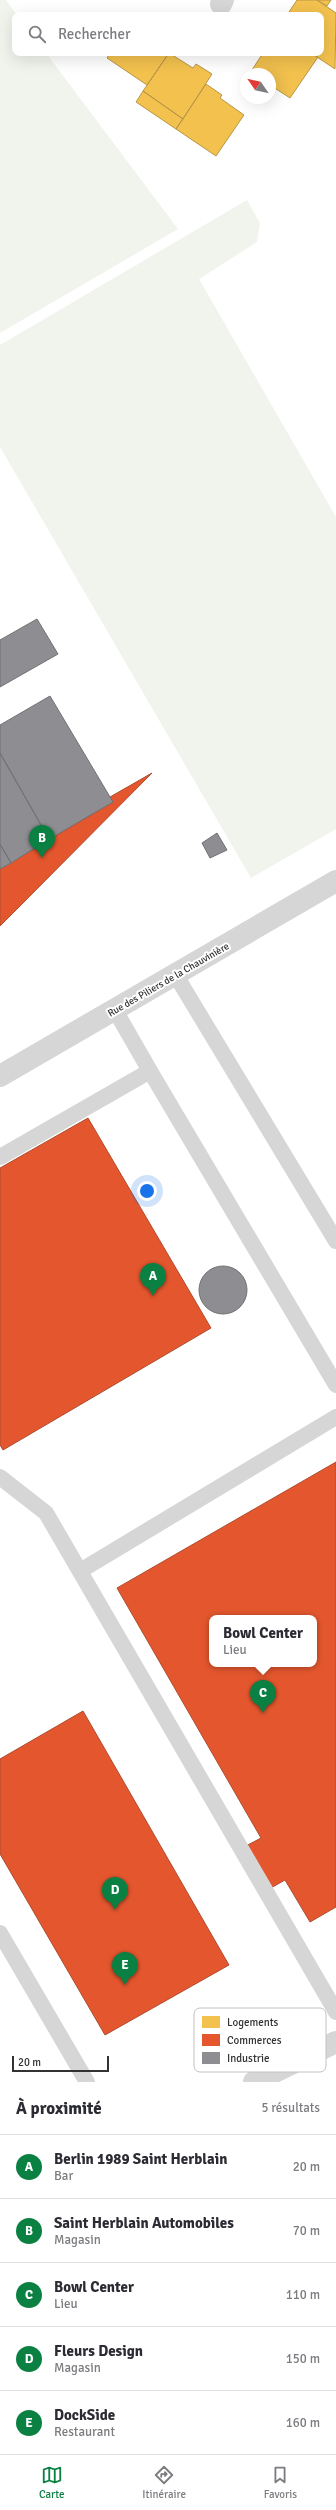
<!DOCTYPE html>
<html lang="fr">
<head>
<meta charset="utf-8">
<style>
  :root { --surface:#fff; --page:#f2f2f3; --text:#2b2b33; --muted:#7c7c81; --line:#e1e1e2; --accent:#0b8043 }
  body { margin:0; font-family:Signika,sans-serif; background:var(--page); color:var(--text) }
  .compass { position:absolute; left:240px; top:68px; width:36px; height:36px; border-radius:50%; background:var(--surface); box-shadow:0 4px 16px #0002; rotate:304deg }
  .scale { position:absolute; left:12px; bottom:10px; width:97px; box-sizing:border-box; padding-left:4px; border:2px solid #323232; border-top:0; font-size:11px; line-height:14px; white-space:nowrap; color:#323232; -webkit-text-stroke:3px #fff; paint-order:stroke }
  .you { position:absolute; left:147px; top:1191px; width:14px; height:14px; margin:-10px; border:3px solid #fff; border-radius:50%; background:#1a73e8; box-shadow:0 0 0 6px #1a73e833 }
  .badge { display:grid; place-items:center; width:26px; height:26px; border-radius:50%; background:var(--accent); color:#fff; font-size:13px; font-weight:700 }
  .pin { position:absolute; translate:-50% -33px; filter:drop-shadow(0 1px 2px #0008) }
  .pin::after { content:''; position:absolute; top:21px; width:14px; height:12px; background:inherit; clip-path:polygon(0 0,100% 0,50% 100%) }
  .popup { position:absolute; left:209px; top:1615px; width:108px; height:52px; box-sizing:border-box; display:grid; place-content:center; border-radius:8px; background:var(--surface); filter:drop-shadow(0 1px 3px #0005); font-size:13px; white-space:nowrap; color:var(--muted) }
  .popup b { font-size:15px; color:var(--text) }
  .popup::after { content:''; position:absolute; left:50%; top:100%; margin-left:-8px; border:8px solid transparent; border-top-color:var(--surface) }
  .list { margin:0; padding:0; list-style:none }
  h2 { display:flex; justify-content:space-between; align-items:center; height:52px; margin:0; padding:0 16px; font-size:17px }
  h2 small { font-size:13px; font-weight:400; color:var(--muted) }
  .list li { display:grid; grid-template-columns:26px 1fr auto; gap:12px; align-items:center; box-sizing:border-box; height:64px; padding:0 16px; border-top:1px solid var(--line) }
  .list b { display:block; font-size:15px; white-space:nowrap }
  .list p { margin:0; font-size:13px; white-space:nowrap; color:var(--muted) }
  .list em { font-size:13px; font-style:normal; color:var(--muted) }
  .icon { flex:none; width:22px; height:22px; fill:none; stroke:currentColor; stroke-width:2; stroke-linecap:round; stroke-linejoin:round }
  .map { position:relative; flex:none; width:336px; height:2082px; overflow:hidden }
  .search { position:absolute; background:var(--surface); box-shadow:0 4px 16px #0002; left:12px; right:12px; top:12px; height:44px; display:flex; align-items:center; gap:10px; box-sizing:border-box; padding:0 14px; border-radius:8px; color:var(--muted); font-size:15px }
  .sheet { height:372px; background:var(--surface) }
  nav { display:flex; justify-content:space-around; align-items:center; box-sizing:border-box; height:56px; border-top:1px solid var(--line); background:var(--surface); font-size:11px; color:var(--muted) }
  nav a { display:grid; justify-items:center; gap:2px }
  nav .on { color:var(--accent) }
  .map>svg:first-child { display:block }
  .green { fill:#f1f4ed }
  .homes { fill:#f2c14e; stroke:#b89646 }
  .shops { fill:#e4572e; stroke:#af4c2f; fill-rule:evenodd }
  .industry { fill:#8d8d92; stroke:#727275 }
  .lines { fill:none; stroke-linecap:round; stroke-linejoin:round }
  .lane { stroke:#d6d6d6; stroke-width:16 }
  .street { stroke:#d6d6d6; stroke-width:22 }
  .labels { text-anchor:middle; stroke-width:4; stroke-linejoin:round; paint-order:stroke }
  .street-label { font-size:10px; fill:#323232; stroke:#fff }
  .key { fill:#fff; stroke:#c2c2c2; stroke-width:1 }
  .key-label { font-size:11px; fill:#323232 }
</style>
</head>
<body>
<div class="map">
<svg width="336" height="2082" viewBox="0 0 336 2082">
  <rect width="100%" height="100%" fill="#fff"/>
  <path class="green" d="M0 0H6L17 15H15V53H46L178 229 0 333Z
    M247 200 260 223 257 242 199 279 336 517V829L251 878 0 447V345Z"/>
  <path class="homes" d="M297 0H317L336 13 335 69 311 53H321V15H287Z
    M317 0H331L327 6Z
    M110 53H169L147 85 107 58Z
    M169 53 193 68 196 64 212 74 183 119 143 91Z
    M263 53H311L318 57 290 98 270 85V74L250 73Z
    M206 84 222 95 220 98 244 115 216 156 176 129Z
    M143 91 183 119 176 129 136 102Z"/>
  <path class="shops" d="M152 773 19 907 0 926V869L113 802 110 797Z
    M88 1118 211 1328 3 1450 0 1445V1168Z
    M336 1462V1907L310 1922 285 1880 269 1889 244 1847 261 1838 117 1588ZM212 1618H314V1664H212Z
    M83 1711 229 1965 105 2035 0 1854V1759Z"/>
  <path class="industry" d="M37 619 58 654 0 687V640Z
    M50 696 113 802 49 839 0 753V725Z
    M0 753 49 839 11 863 0 844Z
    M217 833 227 850 210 858 202 843Z
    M0 844 11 863 0 869Z
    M199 1290a24 24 0 1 1 48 0a24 24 0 1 1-48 0Z"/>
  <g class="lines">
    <path class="lane" d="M175 974 336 1241
      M150 1071 336 1385
      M0 1157 150 1071 115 1010
      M0 1477 46 1513 336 2012
      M80 1571 336 1417
      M0 1933 87 2082"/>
    <path class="street" d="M221 4 223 0
      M0 1076 336 881
      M254 2082 336 2042"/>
  </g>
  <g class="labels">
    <g class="street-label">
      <text transform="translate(168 979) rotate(-30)" y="4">Rue des Piliers de la Chauvinière</text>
    </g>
  </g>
  <rect x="194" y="2008" width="132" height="64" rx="6" class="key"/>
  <rect x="202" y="2016" width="18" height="12" fill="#f2c14e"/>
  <rect x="202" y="2034" width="18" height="12" fill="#e4572e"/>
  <rect x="202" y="2052" width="18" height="12" fill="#8d8d92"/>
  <g class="key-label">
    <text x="227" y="2026">Logements</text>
    <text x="227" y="2044">Commerces</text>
    <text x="227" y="2062">Industrie</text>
  </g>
</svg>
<svg class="compass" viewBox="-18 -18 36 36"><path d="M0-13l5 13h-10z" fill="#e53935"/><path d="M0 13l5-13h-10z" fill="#7c7c81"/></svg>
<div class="scale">20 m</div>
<div class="you"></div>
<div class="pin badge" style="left:153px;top:1296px">A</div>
<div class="pin badge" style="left:42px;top:858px">B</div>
<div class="pin badge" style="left:263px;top:1713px">C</div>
<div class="popup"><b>Bowl Center</b>Lieu</div>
<div class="pin badge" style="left:115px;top:1910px">D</div>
<div class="pin badge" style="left:125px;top:1985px">E</div>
<div class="search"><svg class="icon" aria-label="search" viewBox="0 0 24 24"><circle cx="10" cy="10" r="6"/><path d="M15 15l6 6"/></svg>Rechercher</div>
</div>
<section class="sheet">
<h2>À proximité<small>5 résultats</small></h2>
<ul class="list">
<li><span class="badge">A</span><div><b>Berlin 1989 Saint Herblain</b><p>Bar</p></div><em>20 m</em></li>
<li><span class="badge">B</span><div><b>Saint Herblain Automobiles</b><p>Magasin</p></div><em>70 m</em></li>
<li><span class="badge">C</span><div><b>Bowl Center</b><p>Lieu</p></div><em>110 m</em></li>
<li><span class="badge">D</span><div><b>Fleurs Design</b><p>Magasin</p></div><em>150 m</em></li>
<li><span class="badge">E</span><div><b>DockSide</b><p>Restaurant</p></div><em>160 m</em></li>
</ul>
</section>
<nav>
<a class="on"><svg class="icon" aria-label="map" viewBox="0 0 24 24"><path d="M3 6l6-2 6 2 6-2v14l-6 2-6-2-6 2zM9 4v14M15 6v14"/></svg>Carte</a>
<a><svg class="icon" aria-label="directions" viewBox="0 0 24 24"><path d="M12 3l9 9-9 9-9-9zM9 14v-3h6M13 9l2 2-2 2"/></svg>Itinéraire</a>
<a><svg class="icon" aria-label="saved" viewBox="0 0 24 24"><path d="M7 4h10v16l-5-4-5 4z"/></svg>Favoris</a>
</nav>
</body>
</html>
